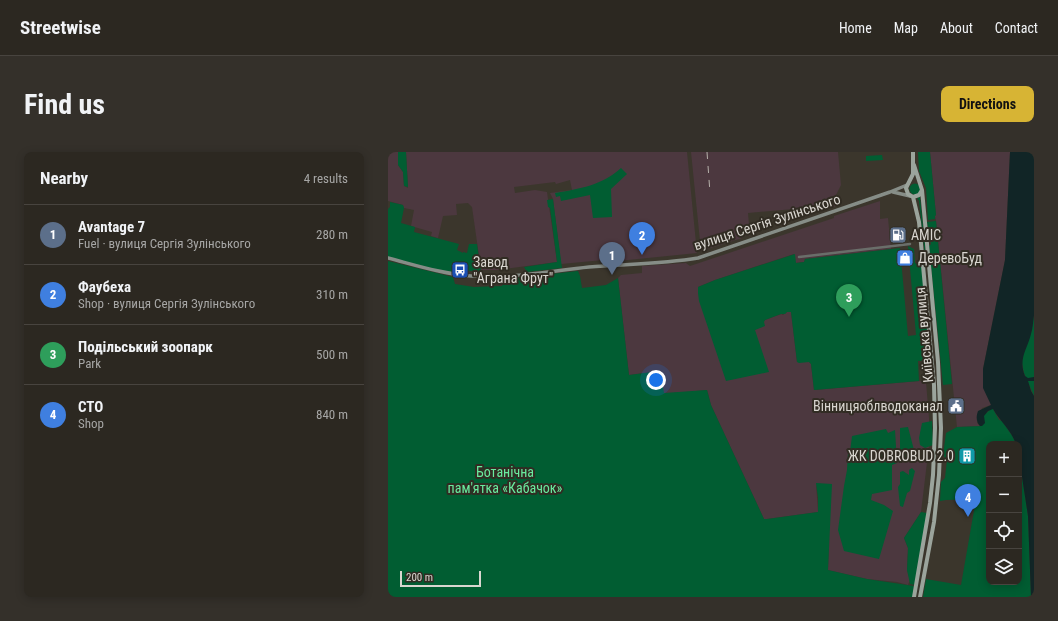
<!DOCTYPE html>
<html lang="en">
<head>
<meta charset="utf-8">
<style>
  :root { --surface:#2c2821; --page:#34302a; --text:#f1f3f6; --muted:#a6a6a5; --line:#48443f; --accent:#d7b434 }
  body { margin:0; font-family:"Roboto Condensed",sans-serif; background:var(--page); color:var(--text) }
  .controls { position:absolute; right:12px; bottom:12px; display:grid; overflow:hidden; border-radius:8px; box-shadow:0 2px 10px #0003 }
  .controls button { width:36px; height:36px; display:grid; place-items:center; padding:0; border:0; border-bottom:1px solid var(--line); background:var(--surface); color:var(--text); font:20px sans-serif }
  .scale { position:absolute; left:12px; bottom:10px; width:81px; box-sizing:border-box; padding-left:4px; border:2px solid #d9d6d0; border-top:0; font-size:11px; line-height:14px; white-space:nowrap; color:#d9d6d0; -webkit-text-stroke:3px #312c23; paint-order:stroke }
  .you { position:absolute; left:268px; top:228px; width:14px; height:14px; margin:-10px; border:3px solid #fff; border-radius:50%; background:#1a73e8; box-shadow:0 0 0 6px #1a73e833 }
  .badge { display:grid; place-items:center; width:26px; height:26px; border-radius:50%; background:var(--accent); color:#fff; font-size:13px; font-weight:700 }
  .pin { position:absolute; translate:-50% -33px; filter:drop-shadow(0 1px 2px #0008) }
  .pin::after { content:''; position:absolute; top:21px; width:14px; height:12px; background:inherit; clip-path:polygon(0 0,100% 0,50% 100%) }
  .list { margin:0; padding:0; list-style:none }
  h2 { display:flex; justify-content:space-between; align-items:center; height:52px; margin:0; padding:0 16px; font-size:17px }
  h2 small { font-size:13px; font-weight:400; color:var(--muted) }
  .list li { display:grid; grid-template-columns:26px 1fr auto; gap:12px; align-items:center; box-sizing:border-box; height:60px; padding:0 16px; border-top:1px solid var(--line) }
  .list b { display:block; font-size:15px; white-space:nowrap }
  .list p { margin:0; font-size:13px; white-space:nowrap; color:var(--muted) }
  .list em { font-size:13px; font-style:normal; color:var(--muted) }
  .icon { flex:none; width:22px; height:22px; fill:none; stroke:currentColor; stroke-width:2; stroke-linecap:round; stroke-linejoin:round }
  .map { position:relative; flex:none; width:646px; height:445px; overflow:hidden; border-radius:8px }
  header { display:flex; align-items:center; gap:24px; box-sizing:border-box; height:56px; padding:0 20px; background:var(--surface); border-bottom:1px solid var(--line) }
  header strong { font-size:19px }
  nav { display:flex; gap:22px; margin-inline-start:auto; font-size:14px }
  .intro { display:flex; align-items:center; justify-content:space-between; box-sizing:border-box; height:96px; padding:0 24px }
  h1 { margin:0; font-size:28px }
  .button { padding:10px 18px; border-radius:8px; background:var(--accent); color:#111; font-size:14px; font-weight:700 }
  main { display:flex; gap:24px; padding:0 24px }
  aside { flex:1; background:var(--surface); border-radius:8px; box-shadow:0 2px 10px #0003 }
  .map>svg:first-child { display:block }
  .industrial { fill:#4c383f }
  .green { fill:#015d32 }
  .water { fill:#112526 }
  .lines { fill:none; stroke-linecap:round; stroke-linejoin:round }
  .street { stroke:#6a6e6a; stroke-width:2.5 }
  .secondary { stroke:#868d87; stroke-width:3.5 }
  .primary { stroke:#9ba49c; stroke-width:4 }
  .rail { stroke:#b6b2ab; stroke-width:1; stroke-dasharray:7 7; stroke-linecap:butt }
  .labels { text-anchor:middle; stroke-width:4; stroke-linejoin:round; paint-order:stroke }
  .street-label { font-size:14px; fill:#d9d6d0; stroke:#312c23 }
  .poi-label { font-size:14px; fill:#d9d6d0; stroke:#312c23; text-anchor:start }
  .park-label { font-size:14px; fill:#69eb9e; stroke:#312c23 }
</style>
</head>
<body>
<header>
<strong>Streetwise</strong>
<nav><a>Home</a><a>Map</a><a>About</a><a>Contact</a></nav>
</header>
<div class="intro"><h1>Find us</h1><a class="button">Directions</a></div>
<main>
<aside>
<h2>Nearby<small>4 results</small></h2>
<ul class="list">
<li><span class="badge" style="background:#5c6f8a">1</span><div><b>Avantage 7</b><p>Fuel · вулиця Сергія Зулінського</p></div><em>280 m</em></li>
<li><span class="badge" style="background:#3f7fe0">2</span><div><b>Фаубеха</b><p>Shop · вулиця Сергія Зулінського</p></div><em>310 m</em></li>
<li><span class="badge" style="background:#2e9e5b">3</span><div><b>Подільський зоопарк</b><p>Park</p></div><em>500 m</em></li>
<li><span class="badge" style="background:#3f7fe0">4</span><div><b>СТО</b><p>Shop</p></div><em>840 m</em></li>
</ul>
</aside>
<div class="map">
<svg width="646" height="445" viewBox="0 0 646 445">
  <rect width="100%" height="100%" fill="#3b362c"/>
  <path class="industrial" d="M0 0H10V13L15 20 16 34 20 36 18 0H299L309 101 240 108 229 109 226 107 173 112 165 47 162 41 184 38 182 28 168 32 167 30 126 35 127 41 147 38 159 40 169 110 108 118H93L84 55 80 51 68 52 69 63 55 64 50 86 43 84 44 80 23 74 26 58 16 56 15 53 0 49Z
    M303 0H450L453 33 448 43 451 53 442 56 441 54 360 61 362 84 359 83 355 84 354 86 313 99Z
    M542 0H622L617 108 595 217 603 253 594 256 589 271 592 274 569 275 548 69 547 64 548 63Z
    M492 49V67L500 66 503 97 417 107 416 110 407 111 406 102 327 128 310 135 367 178 377 168 393 162 395 163 399 160H403L409 210H421L423 212 426 238 531 229 538 230 541 266V294L533 360 516 386 520 396 519 418 522 428 520 433 509 430 479 427 440 418 441 386 428 331 430 360 379 367H376L323 253 319 238 275 242 272 219 241 223 230 126 233 123 254 121V114L298 111 302 114 446 66V64Z"/>
  <path class="green" d="M10 0H18L20 35 16 34 15 20 10 13Z
    M530 0H542L548 63 547 64V67L540 68 538 36 531 19Z
    M494 3 495 8 478 9V4Z
    M233 16 239 22 223 37 224 65 205 66 202 43 173 49 172 44 168 45 167 41C191 37 215 33 233 16Z
    M521.5 37a5.5 5.5 0 1 1 11 0a5.5 5.5 0 1 1-11 0Z
    M532 45 538 103 537 104 531 49 529 46Z
    M165 47 174 116 139 120 136 115 169 110 162 56 160 55 159 48Z
    M2 50 15 53 16 56 13 71 27 75 26 80 71 92 69 98 75 101V100L79 101 81 92H89L93 120 72 118 71 123 0 106V57L2 55Z
    M548 69 564 232 555 233 541 94 543 92 539 70Z
    M520 94 526 97 527 111 534 115 542 208 530 209 531 229 426 238 423 212 421 210 411 211 409 210 403 160H399L397 162H393L377 168 376 170 377 174 367 178 381 220 338 229 311 149 310 141V135L327 128 407 102 408 111 416 110 417 107 512 96 520 184 528 183Z
    M0 109 65 125 67 132 86 135 114 134 115 132 127 131V126L190 119 192 124 194 136 218 133 230 126 241 223 272 219 276 241 319 238 323 253 376 367H379L430 360V346L428 331 444 332 440 418 479 427 526 434 525 445H0Z
    M646 163V244L636 221 634 211 635 200 643 181Z
    M603 257H605L611 268 614 269 625 285 628 292H601V430H631V305L640 364 643 445H535L538 427 573 433 588 347 558 348 552 349 553 330 557 326 559 308 555 303 558 281 569 275 594 274 595 264Z
    M544 269 545 293 537 296 532 293 531 286 534 271Z
    M520 275 526 298V307L522 309 512 310V276Z
    M498 277 500 281 507 278 509 311 504 313V338L484 342 483 348 496 353 505 359 491 407 456 399 450 378 456 334 459 318 460 301 462 300 464 284Z
    M524 316 527 319 522 339 519 341 515 355 512 354 510 335 512 332V320L515 319 521 323V318Z
    M533 360 539 361 527 433 522 432 519 418 520 396 516 386Z"/>
  <path class="water" d="M622 0H646V163C645 169 645 176 643 182 639 198 630 207 637 224L640 226 646 225V229H640L643 239 646 244V445H643L640 364 631 305V292H628C623 278 612 269 605 257L600 259 596 264 597 271 594 274H592C588 269 588 265 590 259L603 253 595 236V217L617 108Z"/>
  <g class="lines">
    <path class="street" d="M411 105 522 92"/>
    <path class="secondary" d="M505 40 522 44
      M0 106C27 113 55 122 83 124 122 127 162 119 201 115 237 112 274 112 310 106L502 40 519 33"/>
    <path class="primary" d="M525 0V22L518 36 520 42 525 45 531 43 534 38 526 13
      M525 45 531 70 546 233 547 276 545 323 542 351 526 445
      M532 445 546 370 551 323 553 276 550 210 534 38"/>
    <path class="rail" d="M319 0 322 41"/>
  </g>
  <defs>
    <g id="fuel-square" transform="scale(0.9)"><rect x="-9" y="-9" width="18" height="18" rx="4" fill="#5c6f8a" stroke="#312c23"/><path d="M-5.5-6h7V0h2V4h1.3V-2.5L3-4.5l.8-.8L6-3V5H2.5V1h-1V6h-7ZM-4.2-4.7v3.2H.2V-4.7Z" fill="#fff"/></g>
    <g id="shop-square" transform="scale(0.9)"><rect x="-9" y="-9" width="18" height="18" rx="4" fill="#3f7fe0" stroke="#312c23"/><path d="M-5-2.5h2.3a2.7 3.5 0 0 1 5.4 0H5L5.5 6h-11ZM-1.5-2.5h3a1.5 2.3 0 0 0-3 0Z" fill="#fff"/></g>
    <g id="bus-square" transform="scale(0.9)"><rect x="-9" y="-9" width="18" height="18" rx="4" fill="#1a4fb4" stroke="#312c23"/><path d="M-5-6H5V4H4V6H2V4H-2V6H-4V4H-5ZM-3.5-4V0h7V-4ZM-3.5 1.2v1.5H-2V1.2ZM2 1.2v1.5H3.5V1.2Z" fill="#fff"/></g>
    <g id="civic-square" transform="scale(0.9)"><rect x="-9" y="-9" width="18" height="18" rx="4" fill="#5c6f8a" stroke="#312c23"/><path d="M-.6-6.5H3V-4.5H.6V-3L4-1V1h2V6H-6V1h2V-1L-.6-3ZM-1.2 2.5V6h2.4V2.5Z" fill="#fff"/></g>
    <g id="building-square" transform="scale(0.9)"><rect x="-9" y="-9" width="18" height="18" rx="4" fill="#0f9aa8" stroke="#312c23"/><path d="M-4-6H4V6H1V3H-1V6H-4ZM-2.5-4.3h1.7v1.8h-1.7ZM.8-4.3h1.7v1.8H.8ZM-2.5-1h1.7V.8h-1.7ZM.8-1h1.7V.8H.8Z" fill="#fff"/></g>
  </defs>
  <g fill-rule="evenodd">
    <use href="#fuel-square" x="510" y="83"/>
    <use href="#shop-square" x="517" y="106"/>
    <use href="#bus-square" x="72" y="118"/>
    <use href="#civic-square" x="568" y="254"/>
    <use href="#building-square" x="579" y="304"/>
  </g>
  <g class="labels">
    <g class="street-label">
      <text transform="translate(379 70) rotate(-18)" y="5">вулиця Сергія Зулінського</text>
      <text transform="translate(536 183) rotate(-95)" y="5">Київська вулиця</text>
    </g>
    <g class="poi-label">
      <text x="523" y="88">АМІС</text>
      <text x="530" y="111">ДеревоБуд</text>
      <text x="85" y="115">Завод<tspan x="85" dy="16">"Аграна Фрут"</tspan></text>
      <text x="555" y="259" text-anchor="end">Вінницяоблводоканал</text>
      <text x="566" y="309" text-anchor="end">ЖК DOBROBUD 2.0</text>
    </g>
    <g class="park-label">
      <text x="117" y="325">Ботанічна<tspan x="117" dy="16">пам'ятка «Кабачок»</tspan></text>
    </g>
  </g>
</svg>
<div class="controls">
<button>+</button>
<button>−</button>
<button><svg class="icon" aria-label="locate" viewBox="0 0 24 24"><circle cx="12" cy="12" r="6"/><path d="M12 2v4M12 18v4M2 12h4M18 12h4"/></svg></button>
<button><svg class="icon" aria-label="layers" viewBox="0 0 24 24"><path d="M12 4l9 5-9 5-9-5zM3 14l9 5 9-5"/></svg></button>
</div>
<div class="scale">200 m</div>
<div class="you"></div>
<div class="pin badge" style="left:224px;top:123px;background:#5c6f8a">1</div>
<div class="pin badge" style="left:254px;top:103px;background:#3f7fe0">2</div>
<div class="pin badge" style="left:461px;top:165px;background:#2e9e5b">3</div>
<div class="pin badge" style="left:580px;top:365px;background:#3f7fe0">4</div>
</div>
</main>
</body>
</html>
